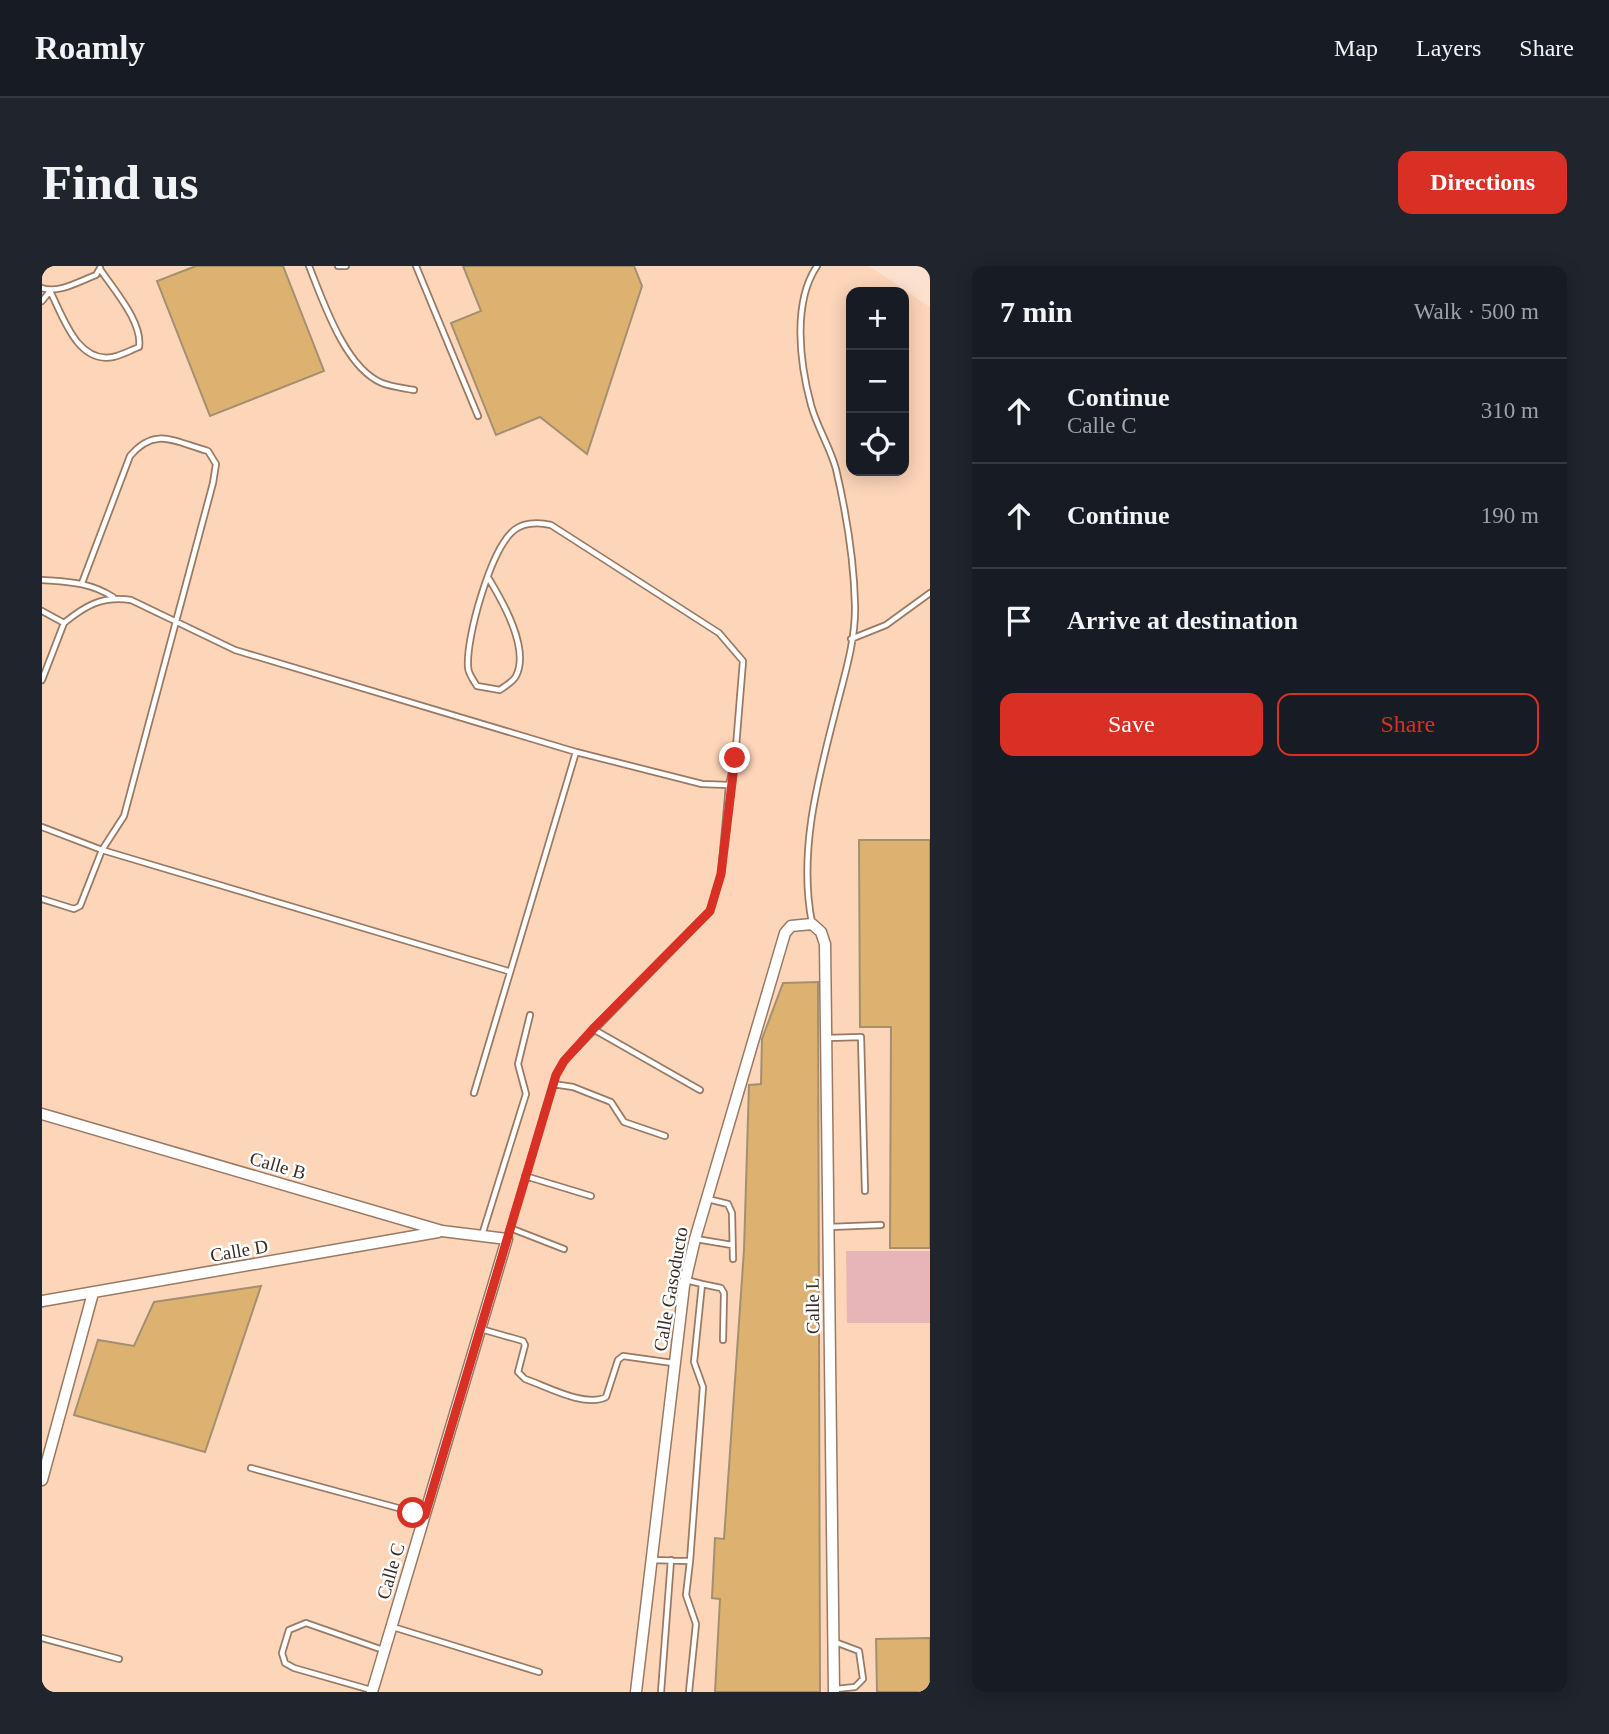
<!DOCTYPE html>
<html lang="en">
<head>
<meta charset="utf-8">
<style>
  :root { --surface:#171b24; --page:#20242c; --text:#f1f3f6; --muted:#9ea1a6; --line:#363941; --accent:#d93025 }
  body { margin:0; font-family:"Times New Roman",serif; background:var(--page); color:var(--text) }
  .controls { position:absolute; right:21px; top:21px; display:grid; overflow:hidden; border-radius:14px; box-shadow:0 4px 18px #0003 }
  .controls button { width:63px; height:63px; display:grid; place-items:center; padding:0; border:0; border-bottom:2px solid var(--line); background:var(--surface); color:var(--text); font:35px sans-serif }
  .stop { position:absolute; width:21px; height:21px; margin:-16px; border:5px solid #d93025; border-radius:50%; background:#fff }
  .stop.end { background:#d93025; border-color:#fff; box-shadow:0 2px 7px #0008 }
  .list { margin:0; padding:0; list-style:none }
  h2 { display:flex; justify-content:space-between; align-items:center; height:91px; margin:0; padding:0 28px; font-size:30px }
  h2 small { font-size:23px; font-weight:400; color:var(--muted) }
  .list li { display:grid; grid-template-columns:46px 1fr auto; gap:21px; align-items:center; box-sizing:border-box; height:105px; padding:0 28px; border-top:2px solid var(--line) }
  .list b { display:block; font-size:26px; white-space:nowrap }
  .list p { margin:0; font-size:23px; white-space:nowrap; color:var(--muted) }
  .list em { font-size:23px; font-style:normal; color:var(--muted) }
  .actions { display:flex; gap:14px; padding:21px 28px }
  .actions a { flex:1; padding:16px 0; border:2px solid var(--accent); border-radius:14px; text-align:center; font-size:24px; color:var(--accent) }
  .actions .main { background:var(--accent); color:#fff }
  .icon { flex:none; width:38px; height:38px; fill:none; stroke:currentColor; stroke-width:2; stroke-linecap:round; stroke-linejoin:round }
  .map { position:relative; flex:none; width:888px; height:1426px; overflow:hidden; border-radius:14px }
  header { display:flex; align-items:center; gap:42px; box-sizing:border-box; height:98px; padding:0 35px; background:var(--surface); border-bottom:2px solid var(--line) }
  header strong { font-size:33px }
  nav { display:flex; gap:38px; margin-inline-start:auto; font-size:24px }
  .intro { display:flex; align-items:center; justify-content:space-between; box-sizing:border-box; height:168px; padding:0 42px }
  h1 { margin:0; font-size:49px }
  .button { padding:18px 32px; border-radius:14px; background:var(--accent); color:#fff; font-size:24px; font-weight:700 }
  main { display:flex; gap:42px; padding:0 42px }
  aside { flex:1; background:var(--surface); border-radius:14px; box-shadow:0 4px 18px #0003 }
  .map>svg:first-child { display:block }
  .built { fill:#fdd5b9; fill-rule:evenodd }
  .green { fill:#e7b5b8 }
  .building { fill:#ddb270; stroke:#a48f71; stroke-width:2 }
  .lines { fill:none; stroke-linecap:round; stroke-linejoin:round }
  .service-casing { stroke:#987a64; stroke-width:8 }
  .minor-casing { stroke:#987a64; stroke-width:13 }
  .service { stroke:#fff; stroke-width:4.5 }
  .minor { stroke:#fff; stroke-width:10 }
  .route { stroke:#d93025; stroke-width:9 }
  .labels { text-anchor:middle; stroke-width:5; stroke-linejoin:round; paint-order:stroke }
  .street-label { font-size:19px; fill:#3a2d24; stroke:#fff }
</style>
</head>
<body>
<header>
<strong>Roamly</strong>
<nav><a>Map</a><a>Layers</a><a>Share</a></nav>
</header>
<div class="intro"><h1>Find us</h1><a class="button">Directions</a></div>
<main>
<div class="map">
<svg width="888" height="1426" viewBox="0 0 888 1426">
  <rect width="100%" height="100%" fill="#fce1ce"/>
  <path class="built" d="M0 0H827L888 41V1426H0ZM809 26H862V205H809Z"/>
  <path class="green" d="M804 985H888V1057H805Z"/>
  <path class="building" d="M154 0H241L282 105 168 150 115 15Z
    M421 0H592L600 20 545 188 498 151 454 169 409 57 439 45Z
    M817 574H888V982H848L849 761H818Z
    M776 716 778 1426H673L678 1333 670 1332 673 1272 682 1273 702 984 707 819 719 818 720 773 741 717Z
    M219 1020 163 1186 32 1149 56 1074 92 1080 112 1036Z
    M888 1372V1426H835L834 1373Z"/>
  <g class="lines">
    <g class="service-casing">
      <path id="service" d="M267 0C281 35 303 102 340 117 350 121 362 122 372 124
        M296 0H304
        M374 0 436 150
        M0 22C16 28 38 15 54 9L58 2
        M0 35 8 25C21 50 35 98 71 91 80 89 89 84 97 81 101 56 71 23 58 3
        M0 314C26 316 48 316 71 331
        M0 345 22 357 0 414
        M22 357C44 339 60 330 89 334L193 384 534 486 660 518 687 519 693 493 701 395 677 367 509 259C496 256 479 256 469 267 448 288 424 371 426 401 426 407 431 414 435 420L458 424C463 420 471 416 474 410 488 383 461 336 447 313
        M809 373 844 359 888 327
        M0 561 60 584 82 550 171 217 174 198 166 185C133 176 113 160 88 190L40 317
        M0 633 32 643 38 640 60 584 466 705
        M770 657C756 586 776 513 794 443 802 411 814 374 813 339 812 295 804 246 794 203 788 181 775 161 769 139 758 98 750 37 775 0
        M551 763 658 824
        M785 772 819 771 823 925
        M511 818 531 821 569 836 582 856 623 870
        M432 827 534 486
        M483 910 549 930
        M666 933 686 938 690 947 691 993
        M787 961 839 959
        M468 962 522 983
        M440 969 484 828 476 798 488 749
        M465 972 514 809 522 795 668 645 679 608 687 519
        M654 973 690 979
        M660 1018 679 1022 682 1027 681 1074
        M439 1063 481 1075 483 1079 476 1106 483 1113C504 1120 543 1142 564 1131L576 1094 581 1090 631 1097
        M209 1202 382 1249
        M609 1294 648 1295 661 1121 652 1096 660 1018 644 1014
        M351 1361 497 1406
        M0 1372 77 1393
        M793 1376 817 1385 821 1413 813 1421 794 1423
        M329 1424 252 1402 243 1397 240 1387 247 1364 264 1357 341 1384
        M619 1426 629 1294
        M647 1426 654 1358 644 1329 648 1295"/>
    </g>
    <g class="minor-casing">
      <path id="minor" d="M0 848 400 965 465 973 330 1426
        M0 1035 396 966
        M0 1214 51 1027
        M594 1426 642 1020 653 973 743 667 749 660 770 658 779 666 783 678 792 1426"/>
    </g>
    <use href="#service" class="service"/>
    <use href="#minor" class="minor"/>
  </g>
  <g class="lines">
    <path class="route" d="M371 1247 383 1249 514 809 522 795 551 763 668 645 679 608 693 492"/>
  </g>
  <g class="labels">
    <g class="street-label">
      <text transform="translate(236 899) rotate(16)" y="7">Calle B</text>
      <text transform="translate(197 984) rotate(-10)" y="7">Calle D</text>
      <text transform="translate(628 1023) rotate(-80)" y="7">Calle Gasoducto</text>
      <text transform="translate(770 1040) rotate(-91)" y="7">Calle L</text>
      <text transform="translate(348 1305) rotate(-74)" y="7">Calle C</text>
    </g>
  </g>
</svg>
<div class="controls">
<button>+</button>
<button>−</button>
<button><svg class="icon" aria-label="locate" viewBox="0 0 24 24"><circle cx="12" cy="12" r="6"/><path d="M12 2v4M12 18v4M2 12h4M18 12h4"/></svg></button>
</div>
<div class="stop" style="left:371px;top:1247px"></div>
<div class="stop end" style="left:693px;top:492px"></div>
</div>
<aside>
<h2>7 min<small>Walk · 500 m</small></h2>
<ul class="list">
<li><svg class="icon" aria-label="ahead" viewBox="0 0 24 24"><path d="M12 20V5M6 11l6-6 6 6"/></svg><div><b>Continue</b><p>Calle C</p></div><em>310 m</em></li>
<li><svg class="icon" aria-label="ahead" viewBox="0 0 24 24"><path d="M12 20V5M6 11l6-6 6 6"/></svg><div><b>Continue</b></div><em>190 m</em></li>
<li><svg class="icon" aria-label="arrive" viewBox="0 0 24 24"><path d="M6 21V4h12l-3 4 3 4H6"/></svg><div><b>Arrive at destination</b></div></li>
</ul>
<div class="actions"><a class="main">Save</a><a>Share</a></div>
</aside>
</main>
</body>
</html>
